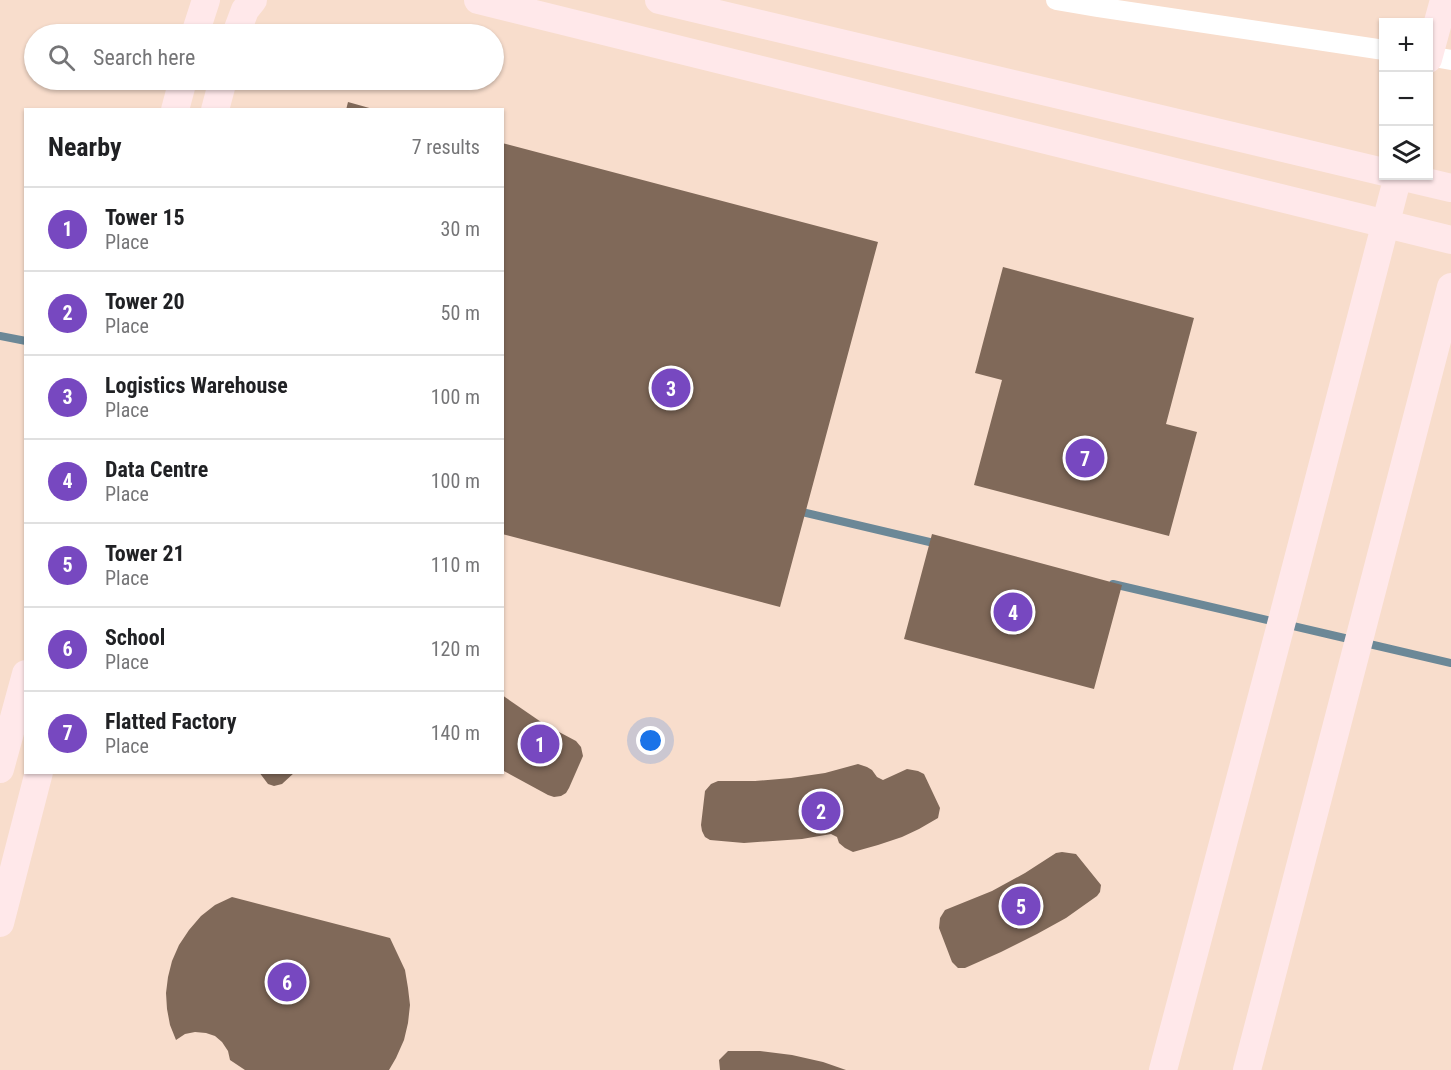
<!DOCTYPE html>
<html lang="en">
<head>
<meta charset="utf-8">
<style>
  :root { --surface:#fff; --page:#f6f6f6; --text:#202124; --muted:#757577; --line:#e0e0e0; --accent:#7748c0 }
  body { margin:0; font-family:"Roboto Condensed",sans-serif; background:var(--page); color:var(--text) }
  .controls { position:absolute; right:18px; top:18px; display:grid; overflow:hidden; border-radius:0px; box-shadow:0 2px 4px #0004 }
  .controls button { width:54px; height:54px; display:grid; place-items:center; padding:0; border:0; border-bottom:2px solid var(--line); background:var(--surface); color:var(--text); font:30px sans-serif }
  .you { position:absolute; left:651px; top:741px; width:21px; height:21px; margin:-15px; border:4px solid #fff; border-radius:50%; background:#1a73e8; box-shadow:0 0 0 9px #1a73e833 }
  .badge { display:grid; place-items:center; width:39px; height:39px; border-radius:50%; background:var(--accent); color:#fff; font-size:20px; font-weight:700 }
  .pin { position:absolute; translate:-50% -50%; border:3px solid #fff; box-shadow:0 2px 6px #0006 }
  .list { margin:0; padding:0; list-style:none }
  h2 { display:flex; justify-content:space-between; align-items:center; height:78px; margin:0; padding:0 24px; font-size:26px }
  h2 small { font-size:20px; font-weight:400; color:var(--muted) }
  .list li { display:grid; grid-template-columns:39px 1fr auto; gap:18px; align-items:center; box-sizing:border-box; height:84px; padding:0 24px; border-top:2px solid var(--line) }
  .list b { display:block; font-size:22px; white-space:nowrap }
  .list p { margin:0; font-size:20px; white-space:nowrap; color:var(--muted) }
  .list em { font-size:20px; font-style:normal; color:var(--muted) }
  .icon { flex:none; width:33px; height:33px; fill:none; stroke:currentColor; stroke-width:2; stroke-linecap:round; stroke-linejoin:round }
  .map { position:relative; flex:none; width:1451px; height:1070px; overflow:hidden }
  .search { position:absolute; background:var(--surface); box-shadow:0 2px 4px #0004; left:24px; top:24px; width:480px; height:66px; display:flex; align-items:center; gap:15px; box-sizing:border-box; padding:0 21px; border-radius:33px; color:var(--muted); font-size:22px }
  .panel { position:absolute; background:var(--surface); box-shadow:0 2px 4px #0004; left:24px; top:108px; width:480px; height:666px; border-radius:0px }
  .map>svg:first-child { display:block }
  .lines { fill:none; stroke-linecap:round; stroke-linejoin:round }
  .stream { stroke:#6c8897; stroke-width:8 }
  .building { fill:#806959 }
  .street { stroke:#fff; stroke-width:20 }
  .secondary { stroke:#ffe8ea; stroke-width:28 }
</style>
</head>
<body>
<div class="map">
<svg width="1451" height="1070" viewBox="0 0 1451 1070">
  <rect width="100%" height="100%" fill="#f8ddcc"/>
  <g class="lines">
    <path class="stream" d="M0 336 26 341
      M798 511 938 544
      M1113 584 1353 640
      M1365 643 1451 663"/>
  </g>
  <path class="building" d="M348 102 373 109V110H346Z
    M502 143 878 242 780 607 502 534Z
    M1003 267 1194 318 1166 424 1197 432 1169 536 974 485 1002 380 975 373Z
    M932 534 1122 585 1094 689 904 639Z
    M502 695 544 724 576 741 581 747 583 756 569 788 566 793 561 796 554 797 548 795 502 770Z
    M858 764 867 767 872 770 877 777 883 780 907 769 918 771 924 774 940 808 938 818 919 829 902 837 878 845 853 852 845 848 839 843 837 837 831 834 802 839 744 843 710 840 705 837 702 831 701 825 705 791 711 784 718 781H755L791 778 825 773Z
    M259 772H295L282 784 274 786 268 784Z
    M1062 852 1076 854 1101 885 1100 892 1097 896 1066 918 1037 934 1001 952 965 968H958L952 962 939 928 940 918 945 910 992 891 1025 873 1056 853Z
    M232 897 390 938 405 970 408 988 410 1005 408 1023 404 1040 396 1058 389 1070H245L230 1060 228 1051 222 1042 215 1036 206 1033 195 1032 185 1034 176 1040 170 1025 167 1009 166 993 168 977 172 961 179 945 189 930 201 916 215 905Z
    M728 1051H760L792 1055 823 1062 846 1070H720L719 1060Z"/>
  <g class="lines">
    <path class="street" d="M1056 0 1097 7 1384 50
      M1428 56 1451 60"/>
    <path class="secondary" d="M478 0 1451 240
      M659 0 1384 172
      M195 34 206 0
      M236 34 245 10 253 0
      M1428 59 1444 0
      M175 110 183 80
      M215 110 223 80
      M1400 176 1451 188
      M0 769 26 674
      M0 923 39 772
      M1163 1070 1283 617 1398 176
      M1247 1070 1451 287"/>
  </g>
</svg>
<div class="controls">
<button>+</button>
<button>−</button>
<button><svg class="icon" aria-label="layers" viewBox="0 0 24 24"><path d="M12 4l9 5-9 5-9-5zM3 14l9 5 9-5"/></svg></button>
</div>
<div class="you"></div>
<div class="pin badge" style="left:540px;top:744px">1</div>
<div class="pin badge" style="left:821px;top:811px">2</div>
<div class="pin badge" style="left:671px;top:388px">3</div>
<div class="pin badge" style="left:1013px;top:612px">4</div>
<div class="pin badge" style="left:1021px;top:906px">5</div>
<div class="pin badge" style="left:287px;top:982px">6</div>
<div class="pin badge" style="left:1085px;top:458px">7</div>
<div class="search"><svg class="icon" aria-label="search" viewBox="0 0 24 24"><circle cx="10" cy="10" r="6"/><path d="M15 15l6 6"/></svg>Search here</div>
<section class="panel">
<h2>Nearby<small>7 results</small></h2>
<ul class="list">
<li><span class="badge">1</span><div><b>Tower 15</b><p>Place</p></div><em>30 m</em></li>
<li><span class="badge">2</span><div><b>Tower 20</b><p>Place</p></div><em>50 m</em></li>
<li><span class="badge">3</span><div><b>Logistics Warehouse</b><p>Place</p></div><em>100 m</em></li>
<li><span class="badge">4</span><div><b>Data Centre</b><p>Place</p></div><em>100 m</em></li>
<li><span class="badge">5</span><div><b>Tower 21</b><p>Place</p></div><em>110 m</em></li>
<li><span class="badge">6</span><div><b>School</b><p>Place</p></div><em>120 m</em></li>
<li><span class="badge">7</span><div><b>Flatted Factory</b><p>Place</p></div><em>140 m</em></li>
</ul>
</section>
</div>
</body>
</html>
